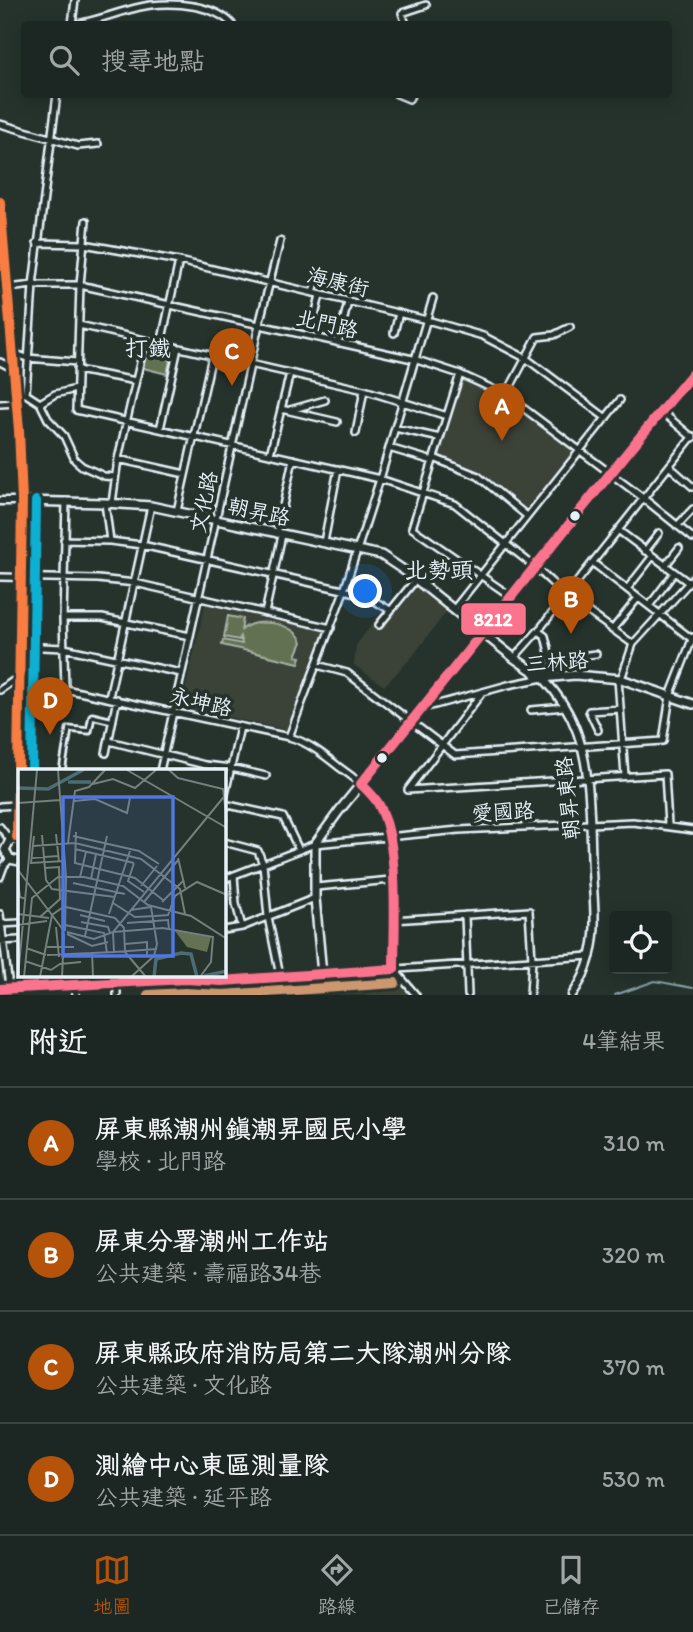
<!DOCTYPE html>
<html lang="zh-TW">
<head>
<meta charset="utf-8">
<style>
  :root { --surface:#1c2622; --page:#29322f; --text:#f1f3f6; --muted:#a0a5a5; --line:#3a4340; --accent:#b45309 }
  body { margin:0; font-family:Itim,"LXGW WenKai TC",sans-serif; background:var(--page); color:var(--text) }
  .controls { position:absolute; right:21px; bottom:21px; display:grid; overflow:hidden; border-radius:7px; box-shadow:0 4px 18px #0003 }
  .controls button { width:63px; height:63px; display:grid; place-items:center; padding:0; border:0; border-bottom:2px solid var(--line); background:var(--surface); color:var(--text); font:35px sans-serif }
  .you { position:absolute; left:366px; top:592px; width:24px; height:24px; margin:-18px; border:5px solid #fff; border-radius:50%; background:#1a73e8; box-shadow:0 0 0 10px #1a73e833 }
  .badge { display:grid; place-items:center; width:46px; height:46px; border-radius:50%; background:var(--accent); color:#fff; font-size:23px; font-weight:700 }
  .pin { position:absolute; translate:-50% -58px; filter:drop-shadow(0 2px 4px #0008) }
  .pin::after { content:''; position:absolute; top:37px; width:24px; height:21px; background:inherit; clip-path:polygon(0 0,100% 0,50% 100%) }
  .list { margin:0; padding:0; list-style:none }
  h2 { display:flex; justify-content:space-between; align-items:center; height:91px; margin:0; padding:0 28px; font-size:30px }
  h2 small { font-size:23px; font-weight:400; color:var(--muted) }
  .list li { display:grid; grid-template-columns:46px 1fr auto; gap:21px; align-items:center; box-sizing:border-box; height:112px; padding:0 28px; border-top:2px solid var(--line) }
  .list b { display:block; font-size:26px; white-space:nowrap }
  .list p { margin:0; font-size:23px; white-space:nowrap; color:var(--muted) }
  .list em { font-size:23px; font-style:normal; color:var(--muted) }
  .icon { flex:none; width:38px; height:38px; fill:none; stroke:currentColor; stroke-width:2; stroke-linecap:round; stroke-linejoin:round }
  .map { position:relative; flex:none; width:693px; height:995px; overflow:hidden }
  .search { position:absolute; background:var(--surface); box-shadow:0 4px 18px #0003; left:21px; right:21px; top:21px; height:77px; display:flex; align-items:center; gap:18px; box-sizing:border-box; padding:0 24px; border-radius:7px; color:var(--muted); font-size:26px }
  .sheet { height:539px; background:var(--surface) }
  nav { display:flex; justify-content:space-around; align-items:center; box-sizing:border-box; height:98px; border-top:2px solid var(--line); background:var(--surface); font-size:19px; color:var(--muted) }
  nav a { display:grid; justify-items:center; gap:4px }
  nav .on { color:var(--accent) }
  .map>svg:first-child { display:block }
  .built { fill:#3a4238 }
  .green { fill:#647152; stroke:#a6b1a5; stroke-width:2 }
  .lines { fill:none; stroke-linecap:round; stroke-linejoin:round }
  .stream { stroke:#8ca1a9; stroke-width:2 }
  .pedestrian-casing { stroke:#e8f1f8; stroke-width:9 }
  .minor-casing { stroke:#e8f1f8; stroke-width:10 }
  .tertiary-casing { stroke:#e8f1f8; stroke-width:11 }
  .secondary-casing { stroke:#e8f1f8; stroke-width:12 }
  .pedestrian { stroke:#26332d; stroke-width:3.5 }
  .minor { stroke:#26332d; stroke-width:5 }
  .tertiary { stroke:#26332d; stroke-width:6 }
  .secondary { stroke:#26332d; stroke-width:7 }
  .bus-1-casing { stroke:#26332d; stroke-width:16 }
  .bus-2-casing { stroke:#26332d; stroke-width:16 }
  .bus-3-casing { stroke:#26332d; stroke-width:16 }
  .bus-4-casing { stroke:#26332d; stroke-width:16 }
  .bus-1 { stroke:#fc738d; stroke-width:10 }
  .bus-2 { stroke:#f77d43; stroke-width:10 }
  .bus-3 { stroke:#cd976f; stroke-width:10 }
  .bus-4 { stroke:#0dafd3; stroke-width:10 }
  .bus-dot { fill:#e8f1f8; stroke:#26332d; stroke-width:2.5 }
  .labels { text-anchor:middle; stroke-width:7; stroke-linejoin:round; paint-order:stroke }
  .street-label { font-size:21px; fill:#e8f1f8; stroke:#26332d }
  .neighbourhood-label { font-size:23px; fill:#e8f1f8; stroke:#26332d }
  .inset-river { fill:none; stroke:#4e6c74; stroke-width:3.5 }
  .inset-road { fill:none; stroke:#747f7e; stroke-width:2 }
  .view { fill:#5077e0; fill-opacity:0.15; stroke:#5077e0; stroke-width:3.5 }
  .inset-edge { fill:none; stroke:#e8f1f8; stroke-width:3.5 }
  .line-badge { stroke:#26332d; stroke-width:2.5 }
  .badge-label { font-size:19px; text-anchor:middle; font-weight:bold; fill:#fff }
</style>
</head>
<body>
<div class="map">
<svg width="693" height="995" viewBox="0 0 693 995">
  <rect width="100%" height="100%" fill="#26332d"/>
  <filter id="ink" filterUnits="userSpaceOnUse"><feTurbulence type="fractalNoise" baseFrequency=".0143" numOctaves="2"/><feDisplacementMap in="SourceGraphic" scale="14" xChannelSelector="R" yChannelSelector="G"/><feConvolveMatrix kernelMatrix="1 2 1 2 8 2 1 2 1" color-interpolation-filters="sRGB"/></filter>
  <g filter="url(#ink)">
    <path class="built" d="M463 379 486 388 504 400 574 451 528 510 480 472 439 455Z
      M413 580 450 607 411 658 384 686 354 665 356 645 376 619Z
      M205 605 327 632 291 731 181 707Z
      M390 972 409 995H285V980Z"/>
    <path class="green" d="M148 344 172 350 167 374 143 368Z
      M228 616 243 619 241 631C253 615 296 623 302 642L296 656 301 657 299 663 222 645 223 640 242 644 240 637 239 640 224 637Z"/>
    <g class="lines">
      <path class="stream" d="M615 995 655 981 693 988"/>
      <g class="pedestrian-casing">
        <path id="pedestrian" d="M62 771 69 729 89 731 92 716 113 721"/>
      </g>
      <g class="minor-casing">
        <path id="minor" d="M72 24 75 0
          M77 24C101 20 127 8 151 5 176 2 214 5 232 24
          M406 24 402 13 426 5
          M397 94 409 99 412 94
          M0 124 78 146 98 144
          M86 221 80 285 76 410 380 479 455 504 535 567 566 596 633 644
          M37 243 84 244 179 261 427 320 483 336 527 359 606 418
          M0 289 33 285H80L417 360 460 374 506 395 643 498 693 538
          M313 293 318 274
          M315 316 320 295
          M79 325 364 390 447 416
          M394 333 399 313
          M338 343 348 302
          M161 344 179 261
          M13 353 27 358 77 362
          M0 362 14 369
          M77 370 136 381
          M460 374 412 528 512 597
          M26 394 33 285 57 94
          M26 394 40 403 48 419 64 436 75 460 82 466 104 476 115 477
          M506 395 537 337 554 335 570 327
          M40 403 55 394 76 389
          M0 404 17 403
          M281 409 337 422
          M290 410 325 400
          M661 411 693 438
          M395 428 440 438
          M160 429 178 348
          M356 433 364 390
          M389 448 433 461
          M270 454 290 373
          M434 458 478 476 527 516
          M118 459 185 474
          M669 466 693 487
          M105 503 110 541
          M112 503 118 459 145 341
          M177 511 212 356
          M677 526 693 509
          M618 530 689 583
          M277 534 293 459
          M64 540 110 541 142 545 352 592 366 596 390 610
          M324 542 338 469
          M645 551 659 533
          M593 563 692 639
          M665 566 679 548
          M0 577 98 579 135 583 331 628
          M627 589 652 557
          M649 606 674 573
          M454 609 620 400
          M265 613 282 535
          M63 618H102L190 636
          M379 625 416 579
          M612 630 638 598
          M538 631 545 636 553 669
          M20 646 64 648 181 673
          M514 658 538 631 693 436
          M317 665 347 673 455 755 663 741 670 696 693 637
          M535 675 572 667 588 655 596 654
          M618 679 625 776
          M621 679 633 644 693 578
          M20 687 65 689 289 737C308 742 324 755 339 767 351 776 367 786 376 799 398 830 393 929 394 969
          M65 689 63 618 66 501
          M0 690 20 676
          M109 697 151 506
          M424 708 508 685 543 678
          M531 710 565 707
          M598 730 589 711 620 709
          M289 737 344 591 380 479 433 298
          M109 741 205 765 231 768 266 776
          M106 753 117 699
          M160 771 259 325 280 241
          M408 790 665 774 668 825
          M408 790 481 694
          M224 799 240 727
          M224 804 283 817 299 850
          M0 806 17 805
          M0 827 10 840
          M224 842 258 851 263 864 268 917 280 976
          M234 875 236 904 242 927
          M0 877 4 866 10 859
          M224 879 315 844 459 830 633 822 693 830
          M316 887 391 880
          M0 914 10 995
          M465 915 468 995
          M393 920 529 911 532 959 530 995
          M1 924 19 923
          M224 930 242 927 315 898
          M0 941 19 940
          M394 969 416 995
          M322 974 591 956
          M45 976V986
          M74 976 76 995
          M117 995V976"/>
      </g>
      <g class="tertiary-casing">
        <path id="tertiary" d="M0 202 19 430 22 501H0
          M543 678C557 693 570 712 577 732 592 773 590 828 592 871 593 892 596 914 594 935 592 958 585 977 572 995
          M185 979V995"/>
      </g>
      <g class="secondary-casing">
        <path id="secondary" d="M17 837 22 501 105 503 151 506 381 555 408 573 514 658 543 678 575 675 621 679 693 704
          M19 838 10 840 5 850 10 859 19 861
          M0 989 185 979 222 981 322 974 315 898V844L339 811 484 633 609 473 693 373"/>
      </g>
      <use href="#pedestrian" class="pedestrian"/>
      <use href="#minor" class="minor"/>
      <use href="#tertiary" class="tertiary"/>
      <use href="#secondary" class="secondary"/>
      <g class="bus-1-casing">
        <path id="bus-1" d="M361 784C472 647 580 508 693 373
          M361 784C367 790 375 797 379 805 400 843 394 925 394 969
          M0 989 185 979 222 981 394 969"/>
      </g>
      <g class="bus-2-casing">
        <path id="bus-2" d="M0 202 19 430 22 501 17 837"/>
      </g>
      <g class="bus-3-casing">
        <path id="bus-3" d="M148 995 185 993 223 995 395 983"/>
      </g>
      <g class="bus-4-casing">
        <path id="bus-4" d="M32 771 36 501"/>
      </g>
      <use href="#bus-1" class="bus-1"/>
      <use href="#bus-2" class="bus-2"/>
      <use href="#bus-3" class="bus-3"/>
      <use href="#bus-4" class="bus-4"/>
    </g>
  </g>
  <g class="bus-dot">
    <circle cx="575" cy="516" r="6"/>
    <circle cx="382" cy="758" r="6"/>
  </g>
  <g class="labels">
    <g class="street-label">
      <text transform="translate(338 282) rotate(14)" y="7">海康街</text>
      <text transform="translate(327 324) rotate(13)" y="7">北門路</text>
      <text transform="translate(204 502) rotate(-78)" y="7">文化路</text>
      <text transform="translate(259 512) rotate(12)" y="7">朝昇路</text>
      <text transform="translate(557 662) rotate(-4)" y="7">三林路</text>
      <text transform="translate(201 702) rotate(13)" y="7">永坤路</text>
      <text transform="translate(568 798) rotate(-96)" y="7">朝昇東路</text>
      <text transform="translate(503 812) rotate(-3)" y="7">愛國路</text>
    </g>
    <g class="neighbourhood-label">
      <text x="148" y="356">打鐵</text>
      <text x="439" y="578">北勢頭</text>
    </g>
  </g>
  <g transform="translate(18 769)">
    <rect width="208" height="208" fill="#26332d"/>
    <path d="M157 162 193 168 189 183 169 178Z" fill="#647152"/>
    <path class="inset-river" d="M50 13H73M0 19 30 20 65 1M186 207 209 202M136 208 138 190 163 184 173 185 179 208"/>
    <path class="inset-road" d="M109 1 209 59M151 1 160 9 205 20 209 54M75 15 95 10 117 19 138 1M56 32 77 30 109 44 112 29M0 34 43 31M58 63 57 94 117 109 145 131M38 65 41 93M24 66 28 111 34 120 97 128M16 67 13 94 47 92M55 67 121 82 141 95M50 74 57 22 71 18 87 1M15 77 57 74 123 90 162 120 167 145M57 80 116 94M13 89 40 87M160 89 167 119M116 94 110 112 126 123M0 101 34 146 22 208M62 108 68 83M73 110 78 85M0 113 2 128 8 130M55 114 107 125M123 117 139 97M126 133 161 90M144 133 166 111M95 134 117 148 137 147 150 146 157 127 179 113 209 126M48 138 97 149 106 159 107 183M113 141 133 138 139 175 136 187 113 208M0 145 31 149M91 145 112 82M62 146 87 152M22 148 42 130 41 98 27 99M63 153 90 158 92 164M109 154 150 151 151 160M0 156 29 152M47 156 86 164 89 184M38 158 41 188M46 162 34 146 48 136M47 162 48 108H66L105 117 130 136 173 147 209 170M49 163 76 170 95 163 145 159 195 168M49 165 74 177 90 173M67 167 89 67M107 175 129 173V187M29 178H56M8 179 28 186M74 183 75 208M96 183 139 180M107 183 128 208M29 186 96 183 95 163 209 24M7 192 33 201 42 195 63 193M0 208 19 1M6 208 14 129 40 108H48L40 1M44 208 46 165M182 208 193 193 195 167"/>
    <path class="view" d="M45 28H155V187H45Z"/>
    <rect width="208" height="208" class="inset-edge"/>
  </g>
  <rect class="line-badge" x="460" y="602" width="67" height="34" rx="7" fill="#fc738d"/>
  <g class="badge-label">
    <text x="493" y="626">8212</text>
  </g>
</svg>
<div class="controls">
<button><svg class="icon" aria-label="locate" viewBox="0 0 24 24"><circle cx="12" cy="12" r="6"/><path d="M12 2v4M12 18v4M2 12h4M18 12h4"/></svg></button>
</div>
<div class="you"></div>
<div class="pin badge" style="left:502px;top:441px">A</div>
<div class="pin badge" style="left:571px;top:634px">B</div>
<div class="pin badge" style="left:232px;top:386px">C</div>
<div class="pin badge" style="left:50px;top:735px">D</div>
<div class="search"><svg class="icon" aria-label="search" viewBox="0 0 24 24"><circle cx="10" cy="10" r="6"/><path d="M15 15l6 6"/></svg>搜尋地點</div>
</div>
<section class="sheet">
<h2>附近<small>4筆結果</small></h2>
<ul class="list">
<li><span class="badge">A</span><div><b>屏東縣潮州鎮潮昇國民小學</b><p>學校 · 北門路</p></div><em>310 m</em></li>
<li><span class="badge">B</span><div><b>屏東分署潮州工作站</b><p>公共建築 · 壽福路34巷</p></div><em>320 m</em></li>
<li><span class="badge">C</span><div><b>屏東縣政府消防局第二大隊潮州分隊</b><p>公共建築 · 文化路</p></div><em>370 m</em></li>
<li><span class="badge">D</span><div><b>測繪中心東區測量隊</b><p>公共建築 · 延平路</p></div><em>530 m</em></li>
</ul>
</section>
<nav>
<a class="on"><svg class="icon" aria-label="map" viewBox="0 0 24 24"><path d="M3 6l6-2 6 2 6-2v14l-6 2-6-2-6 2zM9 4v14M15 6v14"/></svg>地圖</a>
<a><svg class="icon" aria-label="directions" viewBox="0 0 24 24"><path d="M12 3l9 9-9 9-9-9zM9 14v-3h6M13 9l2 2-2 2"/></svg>路線</a>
<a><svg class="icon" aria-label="saved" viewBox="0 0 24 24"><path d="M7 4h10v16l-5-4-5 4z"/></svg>已儲存</a>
</nav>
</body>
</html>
